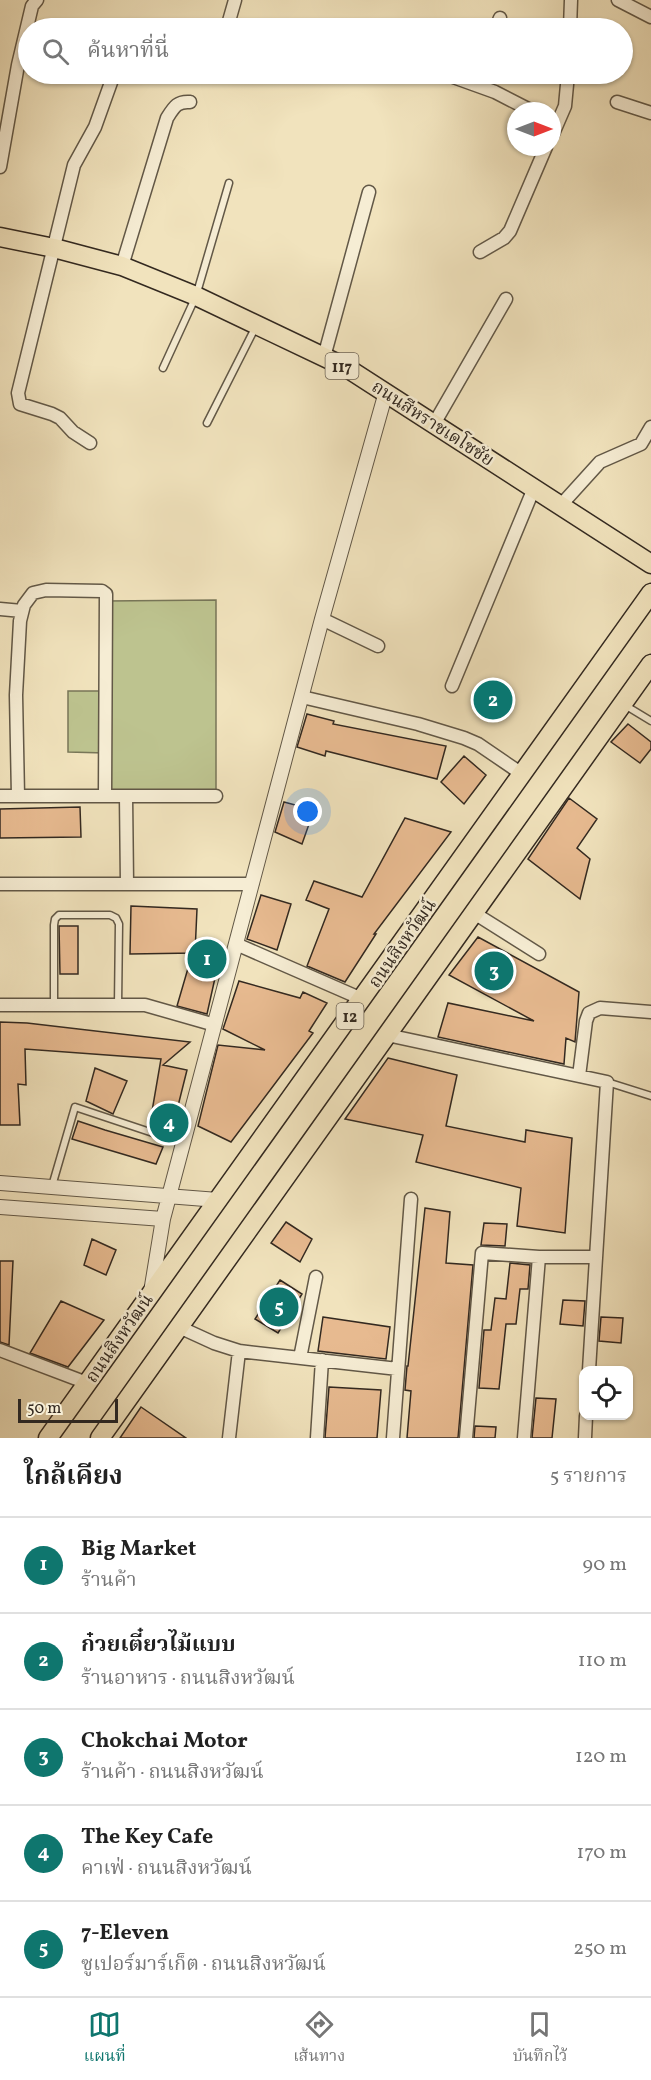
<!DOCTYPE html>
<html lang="th">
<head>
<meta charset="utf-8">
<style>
  :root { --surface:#fff; --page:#f6f6f6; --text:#222; --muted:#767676; --line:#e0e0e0; --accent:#0f766e }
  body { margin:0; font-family:Vollkorn,"Noto Serif Thai",serif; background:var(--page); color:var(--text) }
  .controls { position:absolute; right:18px; bottom:18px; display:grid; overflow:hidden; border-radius:12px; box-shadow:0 2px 4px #0004 }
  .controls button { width:54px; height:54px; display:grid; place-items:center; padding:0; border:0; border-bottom:2px solid var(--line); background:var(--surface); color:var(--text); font:30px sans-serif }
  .compass { position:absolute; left:507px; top:102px; width:54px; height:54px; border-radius:50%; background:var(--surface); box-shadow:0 2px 4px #0004; rotate:90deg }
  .scale { position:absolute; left:18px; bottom:15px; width:100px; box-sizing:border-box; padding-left:6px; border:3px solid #332920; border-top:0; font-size:16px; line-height:21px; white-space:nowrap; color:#332920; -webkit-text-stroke:4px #f6edd4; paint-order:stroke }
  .you { position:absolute; left:308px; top:812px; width:21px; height:21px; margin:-15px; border:4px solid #fff; border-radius:50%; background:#1a73e8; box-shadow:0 0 0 9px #1a73e833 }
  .badge { display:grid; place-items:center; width:39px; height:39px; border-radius:50%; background:var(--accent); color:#fff; font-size:20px; font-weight:700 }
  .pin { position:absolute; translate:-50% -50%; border:3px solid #fff; box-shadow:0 2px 6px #0006 }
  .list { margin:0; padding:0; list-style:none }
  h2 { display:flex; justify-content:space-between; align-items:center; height:78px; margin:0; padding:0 24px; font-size:26px }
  h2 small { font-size:20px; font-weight:400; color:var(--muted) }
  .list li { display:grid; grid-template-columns:39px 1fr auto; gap:18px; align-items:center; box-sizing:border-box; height:96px; padding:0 24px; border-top:2px solid var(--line) }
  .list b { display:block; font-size:22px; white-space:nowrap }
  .list p { margin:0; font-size:20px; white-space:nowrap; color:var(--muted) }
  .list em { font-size:20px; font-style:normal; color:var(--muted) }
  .icon { flex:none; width:33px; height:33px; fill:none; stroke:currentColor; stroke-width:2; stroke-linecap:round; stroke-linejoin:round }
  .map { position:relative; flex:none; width:651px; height:1438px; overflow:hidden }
  .search { position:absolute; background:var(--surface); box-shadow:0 2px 4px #0004; left:18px; right:18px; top:18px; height:66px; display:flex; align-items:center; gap:15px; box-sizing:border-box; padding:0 21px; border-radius:33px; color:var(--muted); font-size:22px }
  .sheet { height:558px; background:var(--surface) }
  nav { display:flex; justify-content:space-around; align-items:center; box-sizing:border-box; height:84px; border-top:2px solid var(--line); background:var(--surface); font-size:16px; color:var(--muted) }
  nav a { display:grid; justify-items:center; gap:3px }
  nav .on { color:var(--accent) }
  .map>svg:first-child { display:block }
  .grass { fill:#bdc38f; stroke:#787658; stroke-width:1.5 }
  .building { fill:#e7ba90; stroke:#332920; stroke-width:1.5 }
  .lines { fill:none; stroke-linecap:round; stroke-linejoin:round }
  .service-casing { stroke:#625847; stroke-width:9 }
  .minor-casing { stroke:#625847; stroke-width:15 }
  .tertiary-casing { stroke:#625847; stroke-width:16 }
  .primary-casing { stroke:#332920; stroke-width:21 }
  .service { stroke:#f6edd4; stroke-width:6 }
  .minor { stroke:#f6edd4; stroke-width:12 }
  .tertiary { stroke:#f6edd4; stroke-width:14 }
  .primary { stroke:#f1e3bd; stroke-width:18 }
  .labels { text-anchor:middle; stroke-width:5; stroke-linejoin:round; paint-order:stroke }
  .shield { fill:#f6edd4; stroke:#6e6456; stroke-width:1.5 }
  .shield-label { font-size:16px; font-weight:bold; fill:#332920 }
  .street-label { font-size:18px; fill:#332920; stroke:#f6edd4 }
</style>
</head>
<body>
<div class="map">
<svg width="651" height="1438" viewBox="0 0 651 1438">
  <rect width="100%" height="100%" fill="#f1e3bd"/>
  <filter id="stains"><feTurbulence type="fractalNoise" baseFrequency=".00333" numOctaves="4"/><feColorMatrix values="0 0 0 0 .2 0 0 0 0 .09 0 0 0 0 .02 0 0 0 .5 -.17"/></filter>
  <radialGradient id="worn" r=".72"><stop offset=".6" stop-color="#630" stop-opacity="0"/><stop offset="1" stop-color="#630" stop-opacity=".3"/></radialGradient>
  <path class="grass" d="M216 600V796H105V753L68 752V691H105L106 601Z"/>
  <path class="building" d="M307 714 334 721 333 724 446 746 437 779 326 751 325 756 297 747Z
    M628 724 651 742V749L640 763 611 742Z
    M464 756 486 775 464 804 441 782Z
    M569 798 597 819 577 848 590 859 580 899 528 859Z
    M284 802 314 810 302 844 275 832Z
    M80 807 81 837 0 838V809Z
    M405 818 451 832 374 934H376L345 982 307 966 329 909 306 900 314 881 362 897Z
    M261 895 291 904 277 950 247 939Z
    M131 906 197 909 195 953 130 954Z
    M59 926H78V974H60Z
    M478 937 579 992 575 1042 566 1038 564 1064 438 1037 448 1003 534 1021 449 975Z
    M191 958 217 969 207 1014 177 1006Z
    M239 981 300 998 303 992 327 1003 309 1031 313 1033 231 1142 198 1126 218 1045 265 1050 223 1029Z
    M0 1022 27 1023 190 1042 163 1065 187 1070 173 1126 151 1117 161 1059 25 1049 26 1085 18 1084 20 1125H0Z
    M388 1058 457 1075 446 1126 525 1142 526 1130 572 1138 565 1233 517 1226 521 1188 416 1162 423 1135 345 1119Z
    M95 1068 127 1081 113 1114 86 1101Z
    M78 1121 105 1130 163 1147 156 1164 72 1139Z
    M425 1208 450 1212 446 1263 473 1265 458 1438H407L411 1391 405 1390 407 1366H408Z
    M286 1222 312 1239 300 1262 271 1243Z
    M484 1223 507 1224 505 1246 481 1245Z
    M92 1239 116 1250 106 1275 84 1265Z
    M0 1261H13L9 1345 0 1342Z
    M510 1263 530 1265 528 1289H520L516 1324H506L499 1389 479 1388 484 1330H491L495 1298 506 1299Z
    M280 1280 302 1294 278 1333 255 1319Z
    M563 1300 585 1301 583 1326 560 1324Z
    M61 1301 104 1320 68 1367 30 1353Z
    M323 1317 390 1327 386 1359 318 1351Z
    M601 1317 623 1318 621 1343 599 1341Z
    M329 1387 381 1390 377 1438H325Z
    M536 1398 556 1399 552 1438H532Z
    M141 1407 186 1438H120Z
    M475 1426 496 1427 495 1438H474Z"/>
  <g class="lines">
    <g class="service-casing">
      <path id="service" d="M163 368 196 296 229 183
        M207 423 255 328
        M623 704 651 721
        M54 1005V925L55 919 59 915H110L116 918 119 924 118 1005
        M607 1082 651 1096
        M52 1186 75 1107 183 1143"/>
    </g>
    <g class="minor-casing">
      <path id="minor" d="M618 0 651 17
        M227 28 235 0
        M496 28 500 18
        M570 28 571 0
        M445 74 495 92 532 111
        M480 86 482 74
        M617 102 651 113
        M552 136 565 106 568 74
        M0 167 18 65 32 6 37 0
        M480 252 504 238 510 231 546 147
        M122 266 167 118C174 107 177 101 190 102
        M324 357 369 192
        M434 424 506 299
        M90 443 73 432 60 418 52 414 20 404 18 393 74 165 95 127 114 74
        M561 505 600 462 641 444 651 427
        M0 609 22 611
        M322 619 378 646
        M452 686 534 488
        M302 697 418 724 464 738 478 744 522 774
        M0 796H216
        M18 796 16 695 20 621 24 605 33 593 46 590 102 591 106 594 105 796
        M126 796 127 884
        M0 884H252
        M474 913 539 954
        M236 944 362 999
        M0 1005H145L215 1025
        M387 1035 579 1076 586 1021 589 1013 600 1008 651 1012
        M579 1076 607 1082 589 1370
        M179 1327 214 1343 239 1351 398 1369
        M0 1350 87 1383
        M300 1358 316 1277
        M229 1438 239 1351
        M317 1438 322 1360
        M393 1438 411 1199
        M466 1438 482 1253 539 1257H596
        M524 1438 539 1257
        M585 1438 586 1416"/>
    </g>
    <g class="tertiary-casing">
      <path id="tertiary" d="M0 1183 218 1200
        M0 1207 163 1219
        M151 1292 163 1219 322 619 386 392"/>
    </g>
    <g class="primary-casing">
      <path id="primary" d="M0 237 54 248 122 266 196 296 347 368 651 564
        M48 1438 651 593
        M100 1438 651 664"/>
    </g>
    <use href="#service" class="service"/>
    <use href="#minor" class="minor"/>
    <use href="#tertiary" class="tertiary"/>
    <use href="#primary" class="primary"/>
  </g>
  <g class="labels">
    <g class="shield">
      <rect x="325.5" y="353" width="33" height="26" rx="4.5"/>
      <rect x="336.5" y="1003" width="27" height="26" rx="4.5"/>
    </g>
    <g class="shield-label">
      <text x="342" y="372">117</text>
      <text x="350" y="1022">12</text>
    </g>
    <g class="street-label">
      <text transform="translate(433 423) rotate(33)" y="6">ถนนสีหราชเดโชชัย</text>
      <text transform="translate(402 943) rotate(-55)" y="6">ถนนสิงหวัฒน์</text>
      <text transform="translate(119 1338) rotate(-55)" y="6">ถนนสิงหวัฒน์</text>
    </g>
  </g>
  <rect width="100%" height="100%" filter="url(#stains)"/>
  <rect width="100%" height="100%" fill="url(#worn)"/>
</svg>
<div class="controls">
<button><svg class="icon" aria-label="locate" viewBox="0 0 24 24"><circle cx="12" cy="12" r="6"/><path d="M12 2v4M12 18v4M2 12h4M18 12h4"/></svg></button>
</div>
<svg class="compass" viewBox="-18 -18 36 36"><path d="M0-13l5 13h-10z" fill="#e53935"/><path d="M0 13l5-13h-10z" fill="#767676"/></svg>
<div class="scale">50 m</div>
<div class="you"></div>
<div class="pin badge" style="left:207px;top:959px">1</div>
<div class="pin badge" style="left:493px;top:700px">2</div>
<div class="pin badge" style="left:494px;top:971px">3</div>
<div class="pin badge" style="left:169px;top:1123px">4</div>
<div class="pin badge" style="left:279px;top:1307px">5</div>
<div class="search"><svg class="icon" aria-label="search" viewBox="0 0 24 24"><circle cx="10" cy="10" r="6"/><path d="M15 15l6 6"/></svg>ค้นหาที่นี่</div>
</div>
<section class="sheet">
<h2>ใกล้เคียง<small>5 รายการ</small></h2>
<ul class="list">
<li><span class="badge">1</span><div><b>Big Market</b><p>ร้านค้า</p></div><em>90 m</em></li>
<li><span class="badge">2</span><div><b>ก๋วยเตี๋ยวไม้แบบ</b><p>ร้านอาหาร · ถนนสิงหวัฒน์</p></div><em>110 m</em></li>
<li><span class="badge">3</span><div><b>Chokchai Motor</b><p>ร้านค้า · ถนนสิงหวัฒน์</p></div><em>120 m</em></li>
<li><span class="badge">4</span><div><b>The Key Cafe</b><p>คาเฟ่ · ถนนสิงหวัฒน์</p></div><em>170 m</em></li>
<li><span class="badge">5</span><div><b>7-Eleven</b><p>ซูเปอร์มาร์เก็ต · ถนนสิงหวัฒน์</p></div><em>250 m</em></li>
</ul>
</section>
<nav>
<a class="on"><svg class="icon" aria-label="map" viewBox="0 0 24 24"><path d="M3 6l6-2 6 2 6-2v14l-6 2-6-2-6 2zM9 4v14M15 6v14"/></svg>แผนที่</a>
<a><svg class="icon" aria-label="directions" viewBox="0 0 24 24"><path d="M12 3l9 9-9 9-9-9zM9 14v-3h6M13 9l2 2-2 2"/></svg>เส้นทาง</a>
<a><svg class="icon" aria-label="saved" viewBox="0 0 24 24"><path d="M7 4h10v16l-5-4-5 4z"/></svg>บันทึกไว้</a>
</nav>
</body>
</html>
